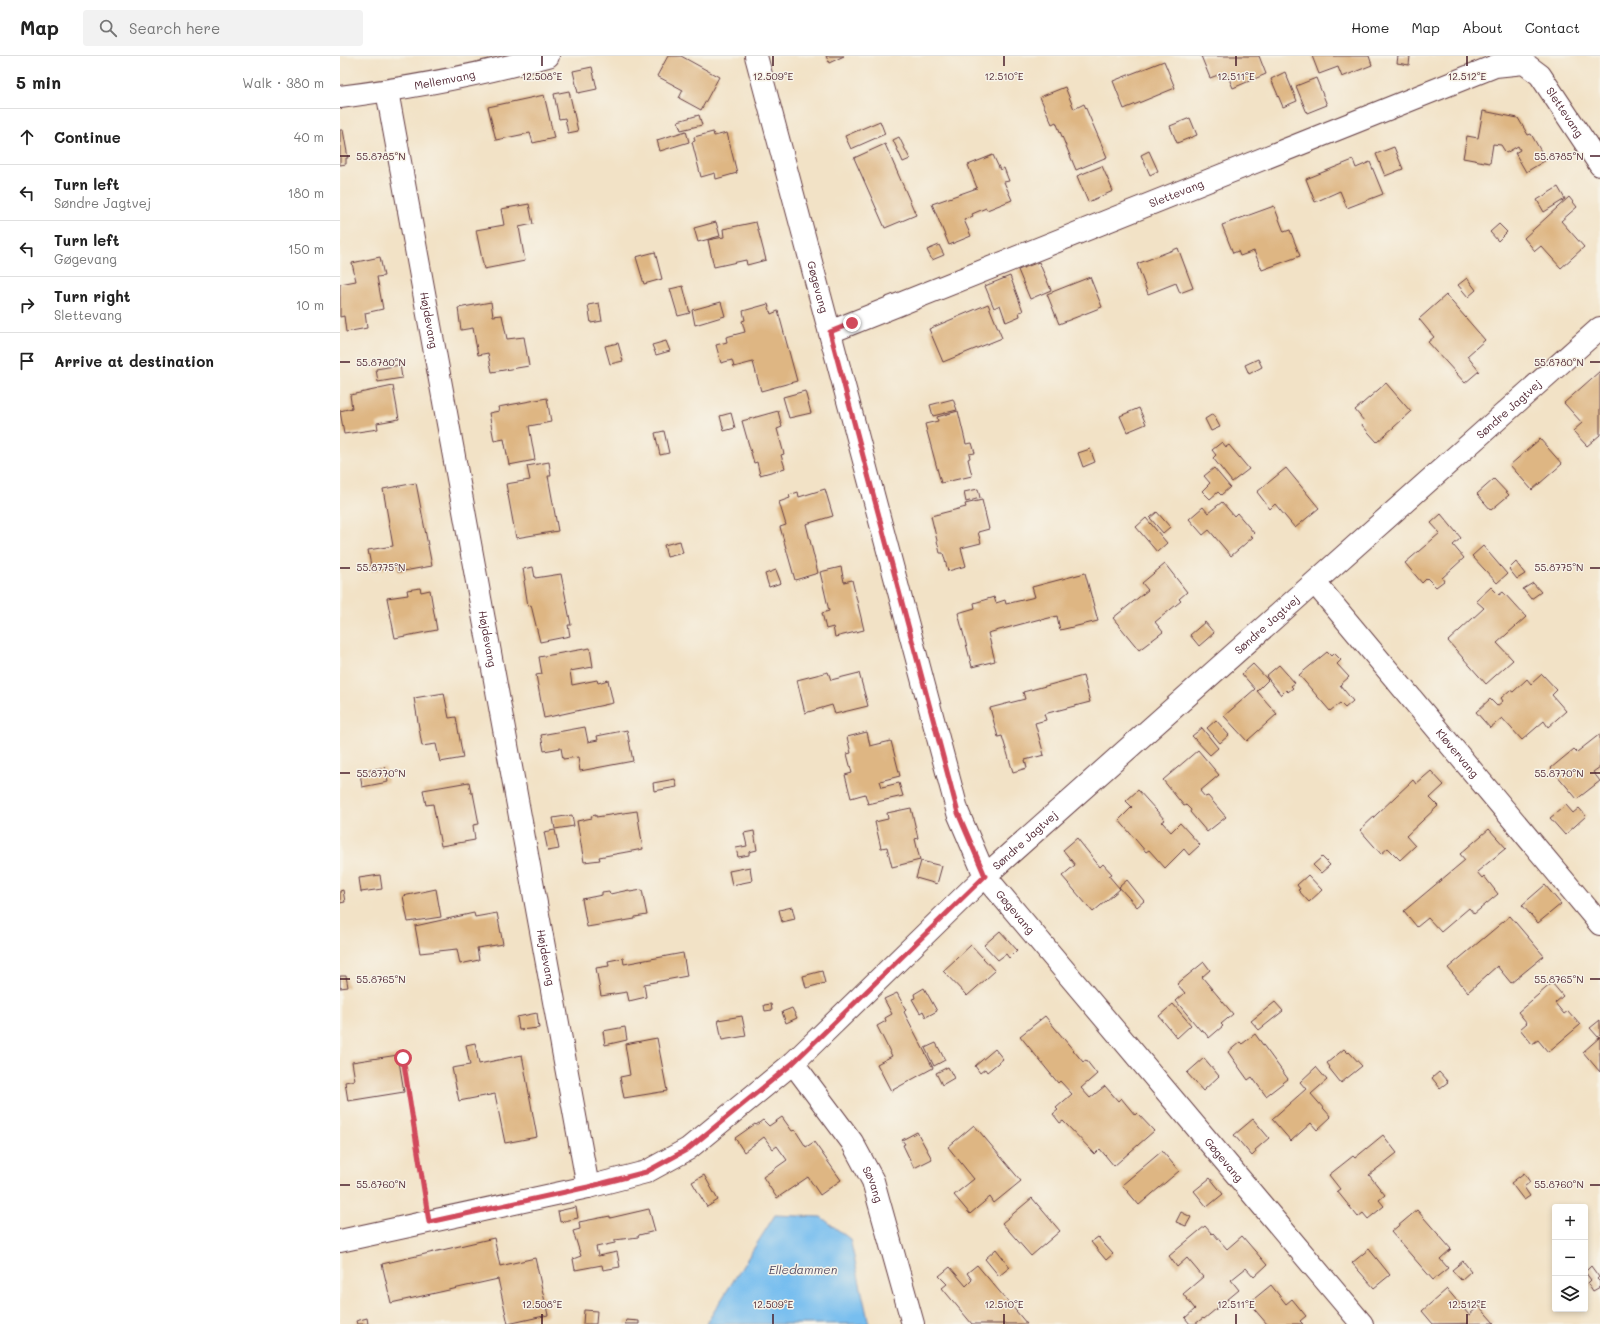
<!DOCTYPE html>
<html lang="en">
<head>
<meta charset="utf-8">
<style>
  :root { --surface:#fff; --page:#f2f2f2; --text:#222; --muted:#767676; --line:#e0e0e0 }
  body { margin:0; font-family:Mali,sans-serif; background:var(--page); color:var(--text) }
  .controls { position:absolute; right:12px; bottom:12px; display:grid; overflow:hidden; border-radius:4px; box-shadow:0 2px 6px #0003 }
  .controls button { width:36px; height:36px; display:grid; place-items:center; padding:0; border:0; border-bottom:1px solid var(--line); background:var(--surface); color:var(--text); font:20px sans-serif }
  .stop { position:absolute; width:12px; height:12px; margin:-9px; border:3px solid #d1495b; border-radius:50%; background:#fff }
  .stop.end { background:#d1495b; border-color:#fff; box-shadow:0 1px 4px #0008 }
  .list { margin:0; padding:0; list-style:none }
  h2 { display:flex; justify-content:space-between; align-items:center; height:52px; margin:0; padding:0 16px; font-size:17px }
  h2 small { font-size:13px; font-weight:400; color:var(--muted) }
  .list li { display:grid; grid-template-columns:26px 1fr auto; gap:12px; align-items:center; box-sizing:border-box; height:56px; padding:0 16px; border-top:1px solid var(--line) }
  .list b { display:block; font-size:15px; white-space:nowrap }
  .list p { margin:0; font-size:13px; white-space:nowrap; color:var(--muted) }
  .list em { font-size:13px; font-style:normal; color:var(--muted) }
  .icon { flex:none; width:22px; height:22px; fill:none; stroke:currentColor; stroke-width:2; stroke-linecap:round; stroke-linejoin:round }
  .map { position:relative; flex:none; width:1260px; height:1268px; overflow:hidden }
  header { display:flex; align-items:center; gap:24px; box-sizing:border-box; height:56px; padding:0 20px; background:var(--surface); border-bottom:1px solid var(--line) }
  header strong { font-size:19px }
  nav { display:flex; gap:22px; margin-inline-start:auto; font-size:14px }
  .search { width:280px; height:36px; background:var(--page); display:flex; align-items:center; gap:10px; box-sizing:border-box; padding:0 14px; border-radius:4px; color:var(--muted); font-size:15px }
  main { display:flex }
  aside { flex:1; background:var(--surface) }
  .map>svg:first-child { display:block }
  .water { fill:#77beef; stroke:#606e8d }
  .building { fill:#deb683 }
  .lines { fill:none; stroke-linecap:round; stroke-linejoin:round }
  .minor-casing { stroke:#633c42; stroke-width:24 }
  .path { stroke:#633c42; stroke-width:2.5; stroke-dasharray:1 3; stroke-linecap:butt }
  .minor { stroke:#fff; stroke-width:22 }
  .route { stroke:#d1495b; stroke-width:5 }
  .ticks { fill:none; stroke:#4a1f2b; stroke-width:1.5 }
  .labels { text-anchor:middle; stroke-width:3; stroke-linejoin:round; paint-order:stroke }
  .street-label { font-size:11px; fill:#4a1f2b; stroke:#f7f3e8 }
  .water-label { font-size:12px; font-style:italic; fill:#584f66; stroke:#f7f3e8 }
  .ticks-label { font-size:10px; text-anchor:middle; fill:#4a1f2b; stroke:#f7f3e8; stroke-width:3; stroke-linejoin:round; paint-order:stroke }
</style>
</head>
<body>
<header>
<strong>Map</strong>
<div class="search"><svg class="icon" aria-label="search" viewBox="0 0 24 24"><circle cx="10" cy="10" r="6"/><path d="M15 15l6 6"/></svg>Search here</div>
<nav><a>Home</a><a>Map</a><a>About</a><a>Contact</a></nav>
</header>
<main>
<aside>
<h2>5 min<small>Walk · 380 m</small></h2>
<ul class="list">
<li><svg class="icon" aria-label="ahead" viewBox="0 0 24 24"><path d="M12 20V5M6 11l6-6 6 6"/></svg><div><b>Continue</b></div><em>40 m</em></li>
<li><svg class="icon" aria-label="left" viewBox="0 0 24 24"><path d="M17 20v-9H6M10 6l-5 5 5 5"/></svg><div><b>Turn left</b><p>Søndre Jagtvej</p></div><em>180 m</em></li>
<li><svg class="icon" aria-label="left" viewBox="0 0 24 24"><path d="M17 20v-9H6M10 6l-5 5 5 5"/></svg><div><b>Turn left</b><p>Gøgevang</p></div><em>150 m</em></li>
<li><svg class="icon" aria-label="right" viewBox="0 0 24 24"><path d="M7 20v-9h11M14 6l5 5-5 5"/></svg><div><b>Turn right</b><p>Slettevang</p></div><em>10 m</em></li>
<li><svg class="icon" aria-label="arrive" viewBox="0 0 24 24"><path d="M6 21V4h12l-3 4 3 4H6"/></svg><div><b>Arrive at destination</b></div></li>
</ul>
</aside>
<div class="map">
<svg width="1260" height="1268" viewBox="0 0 1260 1268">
  <rect width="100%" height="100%" fill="#f7f3e8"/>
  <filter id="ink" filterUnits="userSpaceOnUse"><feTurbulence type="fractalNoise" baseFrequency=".025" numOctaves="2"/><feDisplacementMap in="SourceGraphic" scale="8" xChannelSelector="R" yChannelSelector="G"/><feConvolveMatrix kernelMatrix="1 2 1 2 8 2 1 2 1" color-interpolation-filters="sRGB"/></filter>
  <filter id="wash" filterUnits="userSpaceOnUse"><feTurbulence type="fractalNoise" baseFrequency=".012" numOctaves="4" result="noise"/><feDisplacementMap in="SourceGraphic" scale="16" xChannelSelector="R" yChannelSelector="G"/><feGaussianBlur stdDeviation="0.9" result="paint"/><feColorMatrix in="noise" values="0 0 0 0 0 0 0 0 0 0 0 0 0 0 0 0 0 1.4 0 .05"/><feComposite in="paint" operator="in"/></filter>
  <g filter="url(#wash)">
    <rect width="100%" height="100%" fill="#f2e2c6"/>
    <path class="water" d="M435 1159 481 1161 510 1183 529 1268H366Z"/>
    <g id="blocks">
      <path class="building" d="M328 0H341L379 21 361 54 339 42 343 34 317 20Z
        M486 0H504L489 7Z
        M861 0H919L926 18 893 32 886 16 870 22Z
        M972 0H1029L1032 9 1002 21 998 11 979 18Z
        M1058 0H1070L1069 9 1057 7Z
        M824 5 835 32 784 53 773 25Z
        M252 11 257 33 238 37 233 15Z
        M945 16 957 45 943 51 931 23Z
        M976 22 987 49 967 57 956 30Z
        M725 31 734 53 744 48 767 101 736 114 716 66 712 68 700 41Z
        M229 35 238 75 228 77 225 62 219 63 214 38Z
        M204 39 214 82 193 87 190 77 156 84 148 51Z
        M1143 55 1178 62 1188 79 1191 78 1206 104 1186 116 1175 97 1180 94 1178 90 1166 97 1161 89 1153 88 1150 107 1123 102 1127 80 1138 82Z
        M359 59 362 69 341 74 338 65Z
        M850 62 857 79 837 87 830 70Z
        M540 65 545 78 511 93 505 80Z
        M0 74H3L8 102H6V108L0 109Z
        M346 75 349 86 320 95 317 84Z
        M373 76 374 80 387 77 397 117 376 123 375 117 361 121 352 86 355 85 354 81Z
        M559 81 570 103 563 106 553 84Z
        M545 88 576 159 545 172 514 102Z
        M1054 91 1063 113 1045 120 1036 98Z
        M809 95 818 115 810 119 801 99Z
        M653 99 660 114 664 112 669 125 664 126 672 144 647 154 646 152 632 158 633 160 624 164 631 180 609 189 592 148 637 132 628 109Z
        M1013 104 1016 112 1030 106 1043 138 1007 152 1000 135 975 146 966 123Z
        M762 110 773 135 748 146 737 120Z
        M1218 131 1225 143 1204 156 1197 144Z
        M1229 141 1237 151 1221 165 1244 191 1221 212 1201 190 1195 195 1184 182Z
        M189 148 193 168 179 171 185 205 144 213 136 174 164 169 161 153Z
        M934 150 944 176 950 174 960 200 922 214 914 195 900 200 898 195 893 197 882 169Z
        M376 166 380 180 358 186 354 172Z
        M416 166 426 204 407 209 406 204 374 211 368 184 384 181 383 173Z
        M1159 168 1167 176 1158 185 1150 176Z
        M599 189 604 199 592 204 587 194Z
        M838 192 853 232 840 237 836 227 808 238 797 208Z
        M315 196 322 223 304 228 296 201Z
        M40 201 44 220 37 221 43 253 25 257 27 272 6 276 4 260 0 261V228L16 225 12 207Z
        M699 206 711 234 690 243 678 214Z
        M670 220 683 255 679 256 680 260 666 266 660 249 654 252 645 230Z
        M750 221 762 251 719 268 707 238Z
        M1127 222 1136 234 1128 241 1118 229Z
        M343 230 350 257 338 260 330 233Z
        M1106 239 1145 284 1127 300 1139 315 1125 327 1088 286 1094 281 1079 263Z
        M151 246 153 260 162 259 167 283 184 281 189 310 152 316 148 297 138 299 133 272 121 274 118 252Z
        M381 246 385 260 355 269 352 254Z
        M259 247 262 265 251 267 248 249Z
        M428 248 431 258 438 255 457 325 421 335 413 306 394 311 392 304 381 307 376 289 387 286 386 281 405 276 402 265 405 264 403 255Z
        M648 248 662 282 603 306 589 273Z
        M326 285 330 295 316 299 312 289Z
        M278 287 283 305 270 308 265 290Z
        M918 303 922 311 909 318 905 309Z
        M60 309 62 322 38 326 36 313Z
        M1260 315V379L1247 390 1233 375 1242 367 1224 347Z
        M1046 327 1071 356 1037 386 1021 368 1024 365 1015 354Z
        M53 330 59 363 37 367 38 373 4 378 0 355 12 352 10 339Z
        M465 335 471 357 449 362 443 341Z
        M207 342 211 366 189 370 195 404 169 409 164 383 154 385 149 357 159 355 158 351Z
        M613 343 617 354 593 360 590 349Z
        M799 352 806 368 787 376 780 360Z
        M438 355 442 371 437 373 444 398 441 399 445 412 420 419 417 406 414 407 402 365Z
        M618 355 626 388 632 387 635 397 629 398 630 402 628 403 632 420 601 427 585 368 598 365 597 361Z
        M391 357 395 372 384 375 380 360Z
        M873 358 880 371 871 375 865 363Z
        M324 375 329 397 320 399 315 377Z
        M1200 383 1222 408 1192 434 1170 409Z
        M882 386 886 391 889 389 909 413 892 426 873 402 876 399 872 394Z
        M750 393 755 406 743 411 738 397Z
        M209 406 211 420H208L218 475 176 482 166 428 190 424 187 410Z
        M874 412 890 431 881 439 878 436 870 443 862 435 870 427 864 420Z
        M946 412 979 452 955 472 935 448 930 453 917 436Z
        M1154 423 1169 439 1151 454 1137 438Z
        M76 427 92 510 58 516 57 510 32 515 28 494 53 490 43 433Z
        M485 433 493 460 466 468 478 517 455 524 440 471 446 469 439 446 450 442 449 439 458 436 459 441Z
        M638 433 640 442 626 446 624 436Z
        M642 444 649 473 638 476 641 487 621 492 626 510 608 515 603 497H600L591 460 626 451 625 448Z
        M882 446 894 460 897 457 914 477 911 480 913 481 891 500 869 474 863 479 849 463 863 451 868 457Z
        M817 456 830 471 823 477 810 462Z
        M1101 458 1121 482 1113 489 1124 502 1102 522 1104 525 1096 531 1087 522 1082 527 1065 507 1100 477 1091 467Z
        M806 462 827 487 817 496 796 471Z
        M340 485 343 497 327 501 324 489Z
        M1143 490 1167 518 1157 527 1132 500Z
        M1176 506 1185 518 1177 523 1169 513Z
        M825 508 847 536 839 543 841 545 815 566 823 576 799 594 773 562 808 534 802 527Z
        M193 511 195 522 221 518 231 569H228L230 580 200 586 191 549 188 550 184 525 185 524 183 513Z
        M501 511 504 526 512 524 524 574 495 581 493 571 486 573 482 557 489 555 480 516Z
        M436 514 441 527 429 531 425 518Z
        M745 517 758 565 720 574 717 560 701 564 700 563 648 577 655 605 632 611 618 557 635 552 634 547 654 541 656 547 665 544 666 548 695 541 692 531Z
        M1193 527 1201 536 1191 543 1183 533Z
        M1151 531 1159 539 1163 536 1186 561 1157 587 1173 604 1146 628 1108 585 1144 552 1136 545Z
        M80 532 81 536 90 534 97 574 55 582 47 542 68 539 67 534Z
        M865 566 874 577 859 590 850 579Z
        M250 592 253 611 230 615 232 629 257 624 258 627 268 624 273 647 204 662 196 619 202 618 199 601Z
        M987 596 991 600 994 597 1001 604 997 608 1009 621 1000 629 1013 645 1005 652 1000 647 990 655 959 619Z
        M913 608 928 624 917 635 937 658 907 685 884 660 915 633 902 618Z
        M939 609 955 627 951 630 953 632 948 636 946 634 941 639 926 620Z
        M488 616 491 624 519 617 528 650 495 658 492 649 465 657 457 624Z
        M1202 618 1217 634 1212 639 1226 655 1208 671 1204 665 1182 684 1162 662 1150 672 1136 656 1150 643 1157 650 1163 645 1161 642 1170 634 1173 636 1187 623 1191 628Z
        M743 620 750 646 704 658 706 664 695 667 704 699 685 704 687 712 673 716 662 680 658 681 650 652 685 643 683 636Z
        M104 637 109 662 116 661 123 702 100 706 96 688 82 690 74 642Z
        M876 664 889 679 880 687 867 672Z
        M245 671 248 686 258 684 257 680 287 674 293 705 240 715 238 701 223 703 221 692 204 695 201 679Z
        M862 672 878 692 870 699 852 680Z
        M527 676 530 690 551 685 560 720 540 725 542 731 559 727 563 740 528 748 525 738 511 742 505 719 512 717 507 698 511 697 507 681Z
        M1260 678V711L1253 716 1260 725 1237 743 1211 712 1234 693 1237 696Z
        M858 694 879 719 860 735 865 741 868 740 886 761 867 776 850 756 851 754 846 749 844 750 823 724Z
        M45 711 48 726 22 731 20 716Z
        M1091 715 1104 729 1090 742 1098 750 1066 780 1075 790 1060 804 1048 792 1041 798 1020 774 1073 724 1076 728Z
        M335 723 337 731 314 735 313 727Z
        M129 726 131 737H133L139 768 133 769 135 784 101 790 93 748 86 749 83 734Z
        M798 734 825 764 822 766 831 776 840 767 860 789 849 799 844 793 825 812 809 794 806 796 779 764 792 751 786 745Z
        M1226 749 1233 757 1239 752 1246 760 1225 779 1210 762Z
        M571 752 578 782 575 783 580 804 552 811 547 791 541 792 535 766 548 763 547 757Z
        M297 755 303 793 259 801 260 804 244 806 237 765 252 762 251 760 256 759V761Z
        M232 759 234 770 215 773 213 762Z
        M1149 773 1166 792 1137 816 1142 822 1144 820 1158 838 1134 858 1129 852 1101 876 1088 862 1077 871 1064 855 1125 804 1120 798Z
        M215 774 219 793 208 795 204 776Z
        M414 775 417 794 409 796V799L398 801 396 792 407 790 404 777Z
        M737 782 760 811 763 808 772 818 769 820 780 833 753 856 722 820 735 809 723 794Z
        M982 801 990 809 981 817 973 809Z
        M581 805 602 810 597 828 576 822Z
        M410 811 412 825 392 829 389 815Z
        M40 819 42 833 21 836 19 822Z
        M968 819 982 834 969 846 958 834 960 833 957 829Z
        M787 824 804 845 797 851 779 831Z
        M1205 829 1221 848 1198 867 1182 849Z
        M96 833 101 861 68 866 63 840Z
        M3 834 5 846 0 847V835Z
        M289 834 290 836 302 834 307 859 295 861V863L247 871 242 843 262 839V836L269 835 270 838Z
        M452 851 455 863 442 866 439 854Z
        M134 857 135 861 157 857 163 888 137 892 139 904 120 908 117 893 80 897 75 870Z
        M1170 860 1204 900 1171 927 1157 910 1128 936 1108 912Z
        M660 875 677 894 669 902 666 898 658 904 644 889Z
        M631 889 655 915 627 940 603 915Z
        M343 897 347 920 304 928 306 941 289 945 287 936 261 940 256 912 269 910 268 905 283 902 284 908Z
        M864 906 870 914 862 921 893 958 881 968 883 970 869 982 862 973 861 975 836 945 845 937 837 928Z
        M482 915 485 927 466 932 463 920Z
        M0 920H6L8 931 0 932Z
        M1212 927 1223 940 1215 947 1224 958 1228 955 1240 969 1208 996 1198 984 1192 988 1180 973 1187 967 1178 956Z
        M584 932 597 955 586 961 583 955 580 957 572 943 575 942 574 938Z
        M557 937 566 954 564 956 593 1012 551 1035 537 1008 552 1000 537 970 546 965 545 962 552 958 544 943Z
        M935 946 943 955 919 974 911 965Z
        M431 948 432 954 425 955 424 949Z
        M833 948 851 969 837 982 819 960Z
        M452 952 457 962 446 967 442 956Z
        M197 957 199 972 179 974 177 961Z
        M402 960 406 980 382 984 378 964Z
        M705 960 743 1006 746 1004 757 1018 741 1032 750 1042 765 1030 778 1045 781 1042 795 1059 797 1057 814 1075 774 1110 760 1093 755 1098 723 1065 720 1067 713 1058 718 1054 716 1052 732 1038 720 1025 718 1027 680 980Z
        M1260 964V979L1258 981 1250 972Z
        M285 971 287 984 265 989 263 975Z
        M915 978 948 1023 926 1040 912 1021 908 1024 888 996 900 986 902 988Z
        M1260 981V1016L1243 996Z
        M317 982 327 1035 284 1042 280 1021 290 1019 285 988Z
        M135 987 139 1008 182 999 197 1081 165 1087 155 1038 119 1045 112 1012 130 1009 126 989Z
        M596 987 605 1004 594 1010 585 992Z
        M655 993 663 1003 647 1016 645 1013 640 1017 635 1010Z
        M1004 993 1008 997 1009 996 1022 1010 1001 1027 989 1012 990 1011 987 1007Z
        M58 999 64 1036 8 1045 5 1026 15 1024 12 1006Z
        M864 1002 879 1020 863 1035 847 1017Z
        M608 1011 614 1022 602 1029 596 1017Z
        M976 1011 987 1024 971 1038 991 1061 977 1074 971 1067 951 1085 932 1063 966 1033 960 1026Z
        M1099 1016 1108 1026 1100 1032 1092 1022Z
        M442 1061 452 1075 455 1074 466 1091 474 1086 501 1124 480 1139 468 1121 437 1142 423 1121 447 1104 437 1090 433 1093 424 1081 404 1096 395 1082 415 1068 416 1069 423 1064 429 1070Z
        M913 1063 929 1082 915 1094 916 1096 912 1100 894 1079Z
        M634 1069 681 1125 654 1147 650 1141 630 1158 614 1139 634 1123 608 1091Z
        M577 1076 592 1103 574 1112 563 1089 565 1088 562 1084Z
        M1043 1079 1057 1097 1029 1119 1045 1139 1039 1144 1044 1150 1028 1163 1023 1157 1018 1161 997 1135 1000 1133 989 1119 1013 1100 1015 1102Z
        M822 1095 839 1115 799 1149 782 1129Z
        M1184 1117 1190 1126 1184 1131 1190 1140 1184 1144 1171 1127Z
        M364 1119 378 1144 367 1151 352 1126Z
        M870 1122 883 1138 867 1151 854 1135Z
        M692 1142 720 1175 691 1200 662 1167Z
        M236 1151 238 1162 220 1166 218 1155Z
        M309 1153 315 1175 299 1179 298 1181 275 1184V1187L256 1191 258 1200 277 1196 280 1211 263 1214 262 1209 235 1214 233 1203 241 1200 233 1175 240 1173 239 1166 270 1160V1162Z
        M1077 1154 1111 1193 1100 1203 1108 1212 1093 1224 1051 1176Z
        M841 1156 851 1161 846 1170 836 1166Z
        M865 1170 872 1178 873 1177 887 1193 902 1180 927 1209 914 1221 906 1212 891 1224 899 1234 864 1263 863 1262 855 1268H850L845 1262 855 1253 843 1238 863 1221 847 1202 837 1211 829 1200Z
        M758 1181 773 1198 766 1204 751 1186Z
        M154 1182 160 1210 195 1202 208 1259 168 1268 158 1223 51 1247 42 1208Z
        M656 1193 670 1211 659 1220 645 1203Z
        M1029 1193 1050 1219 1034 1232 1012 1207Z
        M1123 1205 1131 1215 1121 1224 1112 1214Z
        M637 1209 687 1268H632L602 1232 607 1228 599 1220 610 1211 626 1230 632 1224 627 1217Z
        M1251 1210 1259 1221 1257 1223 1260 1226V1231L1253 1235 1248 1227 1251 1224 1245 1216Z
        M931 1229 946 1248 952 1243 966 1260 960 1265 963 1268H927L909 1247Z
        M1107 1233 1129 1259 1139 1250 1154 1267 1093 1268 1082 1255Z
        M244 1254 257 1255 256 1268H243Z
        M27 1262 28 1268H17L16 1265Z
        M286 1264 299 1265V1268H285Z"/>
    </g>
  </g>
  <g filter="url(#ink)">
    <use href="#blocks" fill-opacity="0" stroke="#633c42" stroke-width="1"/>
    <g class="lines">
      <g class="minor-casing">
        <g id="minor">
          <path id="s1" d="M416 0 618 757 645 820 1022 1268"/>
          <path id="s2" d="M47 35 248 1131"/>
          <path id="s3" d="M0 41C70 32 140 19 208 0"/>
          <path id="s4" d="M490 276 1155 10 1184 7 1200 19 1260 109"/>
          <path id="s5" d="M975 527 1260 868"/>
          <path id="s6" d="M453 1007 512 1086 533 1125 573 1268"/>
          <path id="s7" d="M0 1185 248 1131 306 1116 348 1093 453 1007 645 820 1260 272"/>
        </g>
      </g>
      <path class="path" d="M63 1002 86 1142"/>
      <use href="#minor" class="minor"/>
    </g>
  </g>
  <g class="lines" filter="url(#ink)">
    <path class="route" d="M63 1002 89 1166 248 1131 306 1116 348 1093 453 1007 645 820 618 757 490 276 512 267"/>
  </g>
  <path class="ticks" d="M202 0V10M433 0V10M664 0V10M896 0V10M1127 0V10M0 100H10M1250 100H1260M0 306H10M1250 306H1260M0 512H10M1250 512H1260M0 717H10M1250 717H1260M0 923H10M1250 923H1260M0 1129H10M1250 1129H1260M202 1258V1268M433 1258V1268M664 1258V1268M896 1258V1268M1127 1258V1268"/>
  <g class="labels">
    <g class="street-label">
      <text dy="4" stroke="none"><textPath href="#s3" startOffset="106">Mellemvang</textPath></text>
      <text dy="4" stroke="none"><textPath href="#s4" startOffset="810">Slettevang</textPath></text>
      <text dy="4" stroke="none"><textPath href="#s4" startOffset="373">Slettevang</textPath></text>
      <text dy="4" stroke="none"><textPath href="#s1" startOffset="239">Gøgevang</textPath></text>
      <text dy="4" stroke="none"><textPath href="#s2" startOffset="233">Højdevang</textPath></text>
      <text dy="4" stroke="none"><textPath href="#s7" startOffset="1467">Søndre Jagtvej</textPath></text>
      <text dy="4" stroke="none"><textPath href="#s7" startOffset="1143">Søndre Jagtvej</textPath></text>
      <text dy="4" stroke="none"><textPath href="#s2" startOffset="557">Højdevang</textPath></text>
      <text dy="4" stroke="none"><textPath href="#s5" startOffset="222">Kløvervang</textPath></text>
      <text dy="4" stroke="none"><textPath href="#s7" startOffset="819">Søndre Jagtvej</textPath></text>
      <text dy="4" stroke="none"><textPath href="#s1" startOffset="899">Gøgevang</textPath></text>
      <text dy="4" stroke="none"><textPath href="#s2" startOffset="881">Højdevang</textPath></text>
      <text dy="4" stroke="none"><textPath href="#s1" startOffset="1223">Gøgevang</textPath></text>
      <text dy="4" stroke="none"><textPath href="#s6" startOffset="146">Søvang</textPath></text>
    </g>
    <g class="water-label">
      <text x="463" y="1218">Elledammen</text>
    </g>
  </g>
  <g class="ticks-label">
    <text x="202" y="24">12.508°E</text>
    <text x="433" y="24">12.509°E</text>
    <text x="664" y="24">12.510°E</text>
    <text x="896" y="24">12.511°E</text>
    <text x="1127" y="24">12.512°E</text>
    <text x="41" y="104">55.8785°N</text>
    <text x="1219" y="104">55.8785°N</text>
    <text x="41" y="310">55.8780°N</text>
    <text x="1219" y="310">55.8780°N</text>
    <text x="41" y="515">55.8775°N</text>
    <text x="1219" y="515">55.8775°N</text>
    <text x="41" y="721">55.8770°N</text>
    <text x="1219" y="721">55.8770°N</text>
    <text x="41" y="927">55.8765°N</text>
    <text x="1219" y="927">55.8765°N</text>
    <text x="41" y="1132">55.8760°N</text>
    <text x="1219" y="1132">55.8760°N</text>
    <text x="202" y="1252">12.508°E</text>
    <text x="433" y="1252">12.509°E</text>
    <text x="664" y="1252">12.510°E</text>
    <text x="896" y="1252">12.511°E</text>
    <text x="1127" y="1252">12.512°E</text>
  </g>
</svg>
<div class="controls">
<button>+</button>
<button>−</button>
<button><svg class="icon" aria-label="layers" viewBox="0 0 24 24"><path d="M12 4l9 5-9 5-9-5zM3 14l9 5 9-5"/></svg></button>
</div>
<div class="stop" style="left:63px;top:1002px"></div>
<div class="stop end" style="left:512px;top:267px"></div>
</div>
</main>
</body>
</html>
